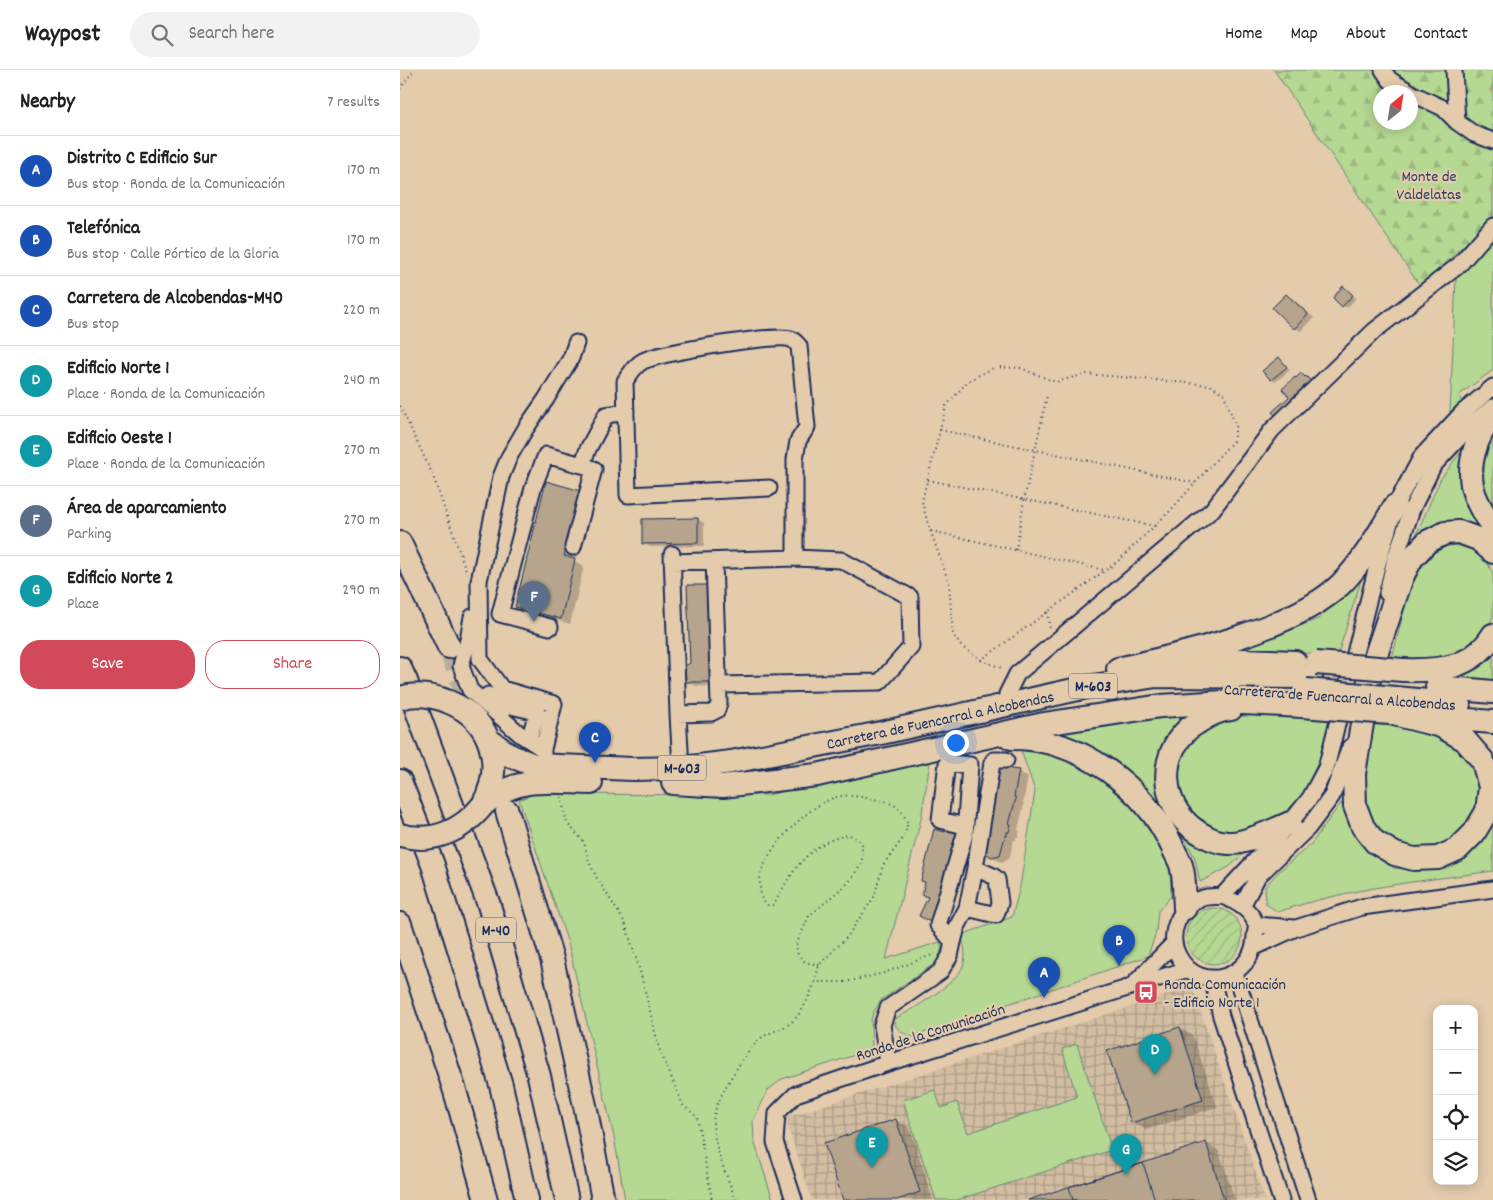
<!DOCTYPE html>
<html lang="en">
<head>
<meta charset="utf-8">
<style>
  :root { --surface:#fff; --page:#f2f2f2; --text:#202124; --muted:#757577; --line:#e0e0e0; --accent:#d1495b }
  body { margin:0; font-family:Dekko,sans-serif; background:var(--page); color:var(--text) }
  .controls { position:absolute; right:15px; bottom:15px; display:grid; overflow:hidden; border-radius:10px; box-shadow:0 2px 12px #0003 }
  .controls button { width:45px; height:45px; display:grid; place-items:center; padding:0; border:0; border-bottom:1px solid var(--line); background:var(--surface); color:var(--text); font:25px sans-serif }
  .compass { position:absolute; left:973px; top:15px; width:45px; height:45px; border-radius:50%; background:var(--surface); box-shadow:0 2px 12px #0003; rotate:30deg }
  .you { position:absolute; left:555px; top:672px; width:18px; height:18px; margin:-12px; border:4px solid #fff; border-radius:50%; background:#1a73e8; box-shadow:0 0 0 8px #1a73e833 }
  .badge { display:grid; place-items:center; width:32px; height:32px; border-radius:50%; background:var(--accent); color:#fff; font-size:16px; font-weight:700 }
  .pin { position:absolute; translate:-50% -41px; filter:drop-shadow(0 1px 2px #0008) }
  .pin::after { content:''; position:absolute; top:26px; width:18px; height:15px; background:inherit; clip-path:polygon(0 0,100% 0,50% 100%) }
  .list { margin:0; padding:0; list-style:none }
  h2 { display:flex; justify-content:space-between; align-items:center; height:65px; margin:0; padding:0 20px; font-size:21px }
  h2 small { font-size:16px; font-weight:400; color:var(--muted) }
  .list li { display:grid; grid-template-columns:32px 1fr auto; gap:15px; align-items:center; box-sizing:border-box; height:70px; padding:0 20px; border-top:1px solid var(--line) }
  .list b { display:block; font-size:19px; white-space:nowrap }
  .list p { margin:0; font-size:16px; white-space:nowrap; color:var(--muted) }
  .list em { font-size:16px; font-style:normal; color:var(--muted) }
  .actions { display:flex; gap:10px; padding:15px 20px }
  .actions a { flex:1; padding:11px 0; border:1px solid var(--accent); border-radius:20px; text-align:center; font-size:18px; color:var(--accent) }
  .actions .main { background:var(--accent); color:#fff }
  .icon { flex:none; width:28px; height:28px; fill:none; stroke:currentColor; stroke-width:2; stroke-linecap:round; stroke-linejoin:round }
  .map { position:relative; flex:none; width:1093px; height:1130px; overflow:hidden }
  header { display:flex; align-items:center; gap:30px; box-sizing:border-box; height:70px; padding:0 25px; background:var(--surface); border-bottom:1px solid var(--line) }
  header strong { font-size:24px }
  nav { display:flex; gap:28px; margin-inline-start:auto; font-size:18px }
  .search { width:350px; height:45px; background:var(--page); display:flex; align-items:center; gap:12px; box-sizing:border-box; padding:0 18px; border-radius:28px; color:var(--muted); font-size:19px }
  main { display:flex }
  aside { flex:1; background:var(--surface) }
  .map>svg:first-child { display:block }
  .industrial { fill:url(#industrial-grid) }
  .forest { fill:url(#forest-firs); stroke:#688478; fill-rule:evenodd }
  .park { fill:#b5d892; stroke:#688478 }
  .garden { fill:url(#garden-furrows); stroke:#688478 }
  .shadow { fill:#0003 }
  .building { fill:#b6a58c; stroke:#1b2f5e }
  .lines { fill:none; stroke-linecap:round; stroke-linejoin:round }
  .highway-tunnel { stroke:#bbac9c; stroke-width:22; stroke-dasharray:22 11; stroke-linecap:butt }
  .minor-casing { stroke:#1b2f5e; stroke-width:19 }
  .highway-casing { stroke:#1b2f5e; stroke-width:26 }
  .path { stroke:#1b2f5e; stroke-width:2; stroke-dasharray:1 4; stroke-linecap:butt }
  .minor { stroke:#e3cbac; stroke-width:15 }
  .highway { stroke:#e3cbac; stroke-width:22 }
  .highway-bridge-casing { stroke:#1b2f5e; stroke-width:26; stroke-linecap:butt }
  .highway-bridge { stroke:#e3cbac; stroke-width:22 }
  .labels { text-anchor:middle; stroke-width:4.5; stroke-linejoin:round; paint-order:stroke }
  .shield { fill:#e3cbac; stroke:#575e75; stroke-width:1 }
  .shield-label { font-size:15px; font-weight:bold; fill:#1b2f5e }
  .park-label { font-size:16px; fill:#2a4063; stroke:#e3cbac }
  .street-label { font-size:16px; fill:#1b2f5e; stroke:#e3cbac }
  .poi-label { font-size:16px; fill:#1b2f5e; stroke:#e3cbac; text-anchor:start }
</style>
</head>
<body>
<header>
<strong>Waypost</strong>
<div class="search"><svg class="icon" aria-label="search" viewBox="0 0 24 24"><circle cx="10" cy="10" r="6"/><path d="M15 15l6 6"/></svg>Search here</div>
<nav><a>Home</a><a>Map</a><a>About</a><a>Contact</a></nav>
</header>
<main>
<aside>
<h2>Nearby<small>7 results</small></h2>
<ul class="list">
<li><span class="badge" style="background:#1a4fb4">A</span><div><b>Distrito C Edificio Sur</b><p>Bus stop · Ronda de la Comunicación</p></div><em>170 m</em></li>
<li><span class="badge" style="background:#1a4fb4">B</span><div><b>Telefónica</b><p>Bus stop · Calle Pórtico de la Gloria</p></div><em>170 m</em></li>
<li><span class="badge" style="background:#1a4fb4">C</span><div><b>Carretera de Alcobendas-M40</b><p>Bus stop</p></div><em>220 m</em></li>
<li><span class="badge" style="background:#0f9aa8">D</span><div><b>Edificio Norte 1</b><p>Place · Ronda de la Comunicación</p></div><em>240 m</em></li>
<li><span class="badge" style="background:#0f9aa8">E</span><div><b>Edificio Oeste 1</b><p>Place · Ronda de la Comunicación</p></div><em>270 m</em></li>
<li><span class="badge" style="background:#5c6f8a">F</span><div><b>Área de aparcamiento</b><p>Parking</p></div><em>270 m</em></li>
<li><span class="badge" style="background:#0f9aa8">G</span><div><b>Edificio Norte 2</b><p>Place</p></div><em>290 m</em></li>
</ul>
<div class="actions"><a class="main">Save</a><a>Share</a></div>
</aside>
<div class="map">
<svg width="1093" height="1130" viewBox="0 0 1093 1130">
  <defs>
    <pattern id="industrial-grid" width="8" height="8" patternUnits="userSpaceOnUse" patternTransform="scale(1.25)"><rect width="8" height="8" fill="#d2bda1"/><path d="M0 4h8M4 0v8" fill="none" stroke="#aa9a86"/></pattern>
    <pattern id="forest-firs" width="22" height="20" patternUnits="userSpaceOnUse" patternTransform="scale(1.25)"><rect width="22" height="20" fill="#b5d892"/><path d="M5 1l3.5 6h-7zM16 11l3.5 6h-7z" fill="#9bba80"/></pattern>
    <pattern id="garden-furrows" width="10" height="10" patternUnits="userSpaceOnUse" patternTransform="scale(1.25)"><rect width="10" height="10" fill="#b5d892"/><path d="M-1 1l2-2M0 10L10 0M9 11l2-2" fill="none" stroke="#9bba80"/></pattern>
  </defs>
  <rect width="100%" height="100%" fill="#e3cbac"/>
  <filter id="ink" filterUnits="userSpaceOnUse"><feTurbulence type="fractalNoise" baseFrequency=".02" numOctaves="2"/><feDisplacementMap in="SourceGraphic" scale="10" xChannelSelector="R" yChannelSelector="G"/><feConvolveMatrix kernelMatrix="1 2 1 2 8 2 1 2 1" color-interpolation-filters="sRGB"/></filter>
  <g filter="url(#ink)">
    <path class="industrial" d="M792 917 865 1130H412L385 1048Z"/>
    <path class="forest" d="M874 0H1093V148L1020 216ZM981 22H1011V52H981Z"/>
    <path class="park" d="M1093 168V300L1059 325 1062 332 1050 342 1056 209Z
      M1093 357V448L1078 410 1080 385Z
      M1060 383 1064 422 1085 461 1051 454 1031 456 1014 470 1040 410Z
      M1054 475 1069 478 1083 484 1093 503V547L1084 565 1066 582 1043 589 1015 591 992 588 1008 524 1020 499 1038 478Z
      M961 510 938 584 822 581 873 566 918 549Z
      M1093 586V610L1059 606 1077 599Z
      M799 640 760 727 847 781 829 797 800 812C798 805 797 796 795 789 783 759 731 698 703 683 688 675 672 669 657 662Z
      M881 644 931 650 920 688 904 722 886 742 862 757 835 765 807 758 787 741 777 720 776 691 792 665 823 647Z
      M973 655H994L1048 665 1078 697 1081 729 1067 763 1033 781 996 777 980 762 966 741 964 714Z
      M621 680C632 681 645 680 655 684 698 699 751 748 767 791 771 803 771 814 771 826L758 841 756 862 748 886 512 967C505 964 500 962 495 955L496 948C513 940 558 912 563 896 567 885 564 875 561 865L612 847 620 817 635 721Z
      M530 692 521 749 486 889 540 872 542 877 537 892 481 930 473 943 471 950 472 976 464 982 382 1009 368 1020 353 1051 354 1071 373 1130H225L214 1067 168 873 119 730 133 724 367 725Z
      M941 733 952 761 969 779 994 798 1022 800 1093 746V801C1021 811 948 818 878 842L866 834 865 817 877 803 911 774Z
      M677 974 712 1080 557 1130H536L503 1030 535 1020 541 1038 557 1032 568 1063 677 1027 662 979Z"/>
    <path class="garden" d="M786 866a28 28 0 1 1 56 0a28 28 0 1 1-56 0Z"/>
    <path class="shadow" d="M944 218 956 228 947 238 943 236Z
      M886 225 893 229 914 248 901 261 895 258Z
      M879 289 890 300 875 312 871 309Z
      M190 428 173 490 184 496 170 554 126 541 116 536Z
      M297 449 304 453V476L250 477 243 473Z
      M307 516 316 522 319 617 296 616 287 611Z
      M619 702 628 707 623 733 624 734 618 760 620 761 618 767H616V770H614L609 789 601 792 587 784Z
      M556 762 565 768 529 827 546 763Z
      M780 958 793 966 817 1037 746 1060 732 1052Z
      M496 1050 510 1058 533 1130H444Z
      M806 1073 819 1081 835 1130H632Z"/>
    <path class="building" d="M943 216 953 225 942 237 933 228Z
      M886 224 908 244 894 259 872 238Z
      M879 287 887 297 871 310 862 301Z
      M901 303 905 307 906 306 914 314 879 349 872 342 889 327 882 319 895 307 896 308Z
      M146 411 181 421 164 486 175 489 161 549 115 537Z
      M298 448V473L242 474V449Z
      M287 515H307L310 612H286L285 596 290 593Z
      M598 697 619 700 614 727 616 728 609 754H611L609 762H607V766H605L600 785 591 787 584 782Z
      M546 758 557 761 533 853 519 846 528 827 522 825 525 812 521 811 534 759 545 762Z
      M780 957 803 1030 731 1053 707 981Z
      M496 1049 520 1122 497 1130H443L424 1073Z
      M806 1072 824 1130H628L743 1093Z
      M743 1093 755 1130H673L669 1117Z"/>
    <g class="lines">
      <path class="highway-tunnel" d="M49 577 78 657"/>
      <g class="minor-casing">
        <path id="minor" d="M983 0 990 10 1010 22
          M1054 0 1057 52
          M1011 23 1043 38 1057 52 1074 64 1093 71
          M173 477 194 399 182 395
          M272 484 278 644
          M272 492 395 488
          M987 523 995 489 1012 439 1033 396 1073 353 1093 337
          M72 547 68 570 61 596 70 620 121 665 143 679V688
          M150 557 100 544 133 418 146 385 182 395 188 379 206 345 226 342
          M319 615 480 612 511 577 510 527 441 490 395 488V389L398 371 407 357 399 276C397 274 394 270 391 269 376 263 259 283 243 291 235 295 230 304 225 311L228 425 369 418
          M607 624 617 604 812 440 872 360 974 261 1059 195 1093 156
          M86 628 88 625 97 633 137 642 129 670
          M143 679 154 634 102 619 80 589 79 511 101 407 109 387 126 358 146 329 171 288 176 273
          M281 698 278 644 311 643 317 640 319 633 314 491
          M822 826 890 753 910 728 926 698 977 496 995 436 1022 386 1063 342 1093 317
          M822 826C835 831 852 840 856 855 857 858 855 863 855 867 853 908 800 925 779 887 766 864 779 836 803 828 809 826 816 827 822 826Z
          M842 836 858 806 908 758 932 726 950 677
          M567 838 596 845 600 833 597 809 593 806 575 798
          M856 855 895 858
          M553 872 557 857 567 838 575 798 592 693 594 690H606
          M855 877 896 858 962 837 1093 819
          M835 903 908 1130
          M812 908 821 946 881 1130
          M733 915 774 873
          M488 993 482 955 488 938 540 902 550 886 553 872 538 855 565 764 570 695 547 693 540 750 565 756
          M394 1130 375 1072 377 1043 396 1024 488 993 788 899"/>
      </g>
      <g class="highway-casing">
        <path id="highway" d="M1093 346C1077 365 1068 391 1072 415 1074 428 1085 447 1093 457
          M0 473 49 577
          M788 592 815 589 895 592
          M0 598 6 611 89 835 139 1006 167 1130
          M718 599C780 585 895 559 941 514 963 492 979 463 995 436
          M1003 600C1040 601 1072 599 1093 565
          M1037 617 1093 622
          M996 628 1059 634
          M49 632C93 650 104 696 83 735
          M831 639C820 640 809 645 800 651 796 654 790 657 787 660 758 688 762 732 791 757 801 765 816 773 829 773 846 774 874 760 890 753
          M990 643 1041 656 1065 670 1083 691 1090 717 1087 741 1074 763 1058 779 1038 788 1014 789 995 784 975 772 963 757 955 736 954 704 970 603 1002 507 1012 488 1027 472 1045 463 1059 462 1078 469 1093 482
          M1031 647 1093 652
          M611 668C679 667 746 718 773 778 776 785 781 792 782 799 785 811 784 825 785 838
          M89 670 111 686 134 695 233 699 283 698 331 692 481 663 687 617 756 606 911 607
          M0 711 33 795 101 1015 127 1130
          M273 713 323 716 417 705 644 654 761 636 823 632 902 636
          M83 735C116 705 150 712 191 713
          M107 741 152 889 186 1040 203 1130
          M0 854 55 1021 86 1130"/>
      </g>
      <path class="path" d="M0 19 14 0
        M595 297 620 298 656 312 686 304 810 315 824 324 836 357 833 371 770 441 717 492 581 590 561 576 553 565 549 513 527 451 522 431 546 336 568 311Z
        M0 336 32 403 67 503
        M540 360 795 413
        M528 410 755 456
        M531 461 704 500
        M616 480 624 430 647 326
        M647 542 650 559
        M581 590 604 599
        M161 727 167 753 184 772 189 792 197 808 225 853 240 901 259 978 283 1035 297 1047 312 1130
        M419 895 405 892 398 885 396 875 409 846 449 812 462 793V773L450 765C411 770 391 801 374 835H368L362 831C360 822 359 813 361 804 367 777 413 730 441 726 451 725 462 727 472 729 480 730 491 732 497 737 502 740 505 748 508 753L504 767 483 795 474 827 447 867 419 895 415 912H446L484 903 535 884
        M336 1130C327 1106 314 1079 313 1053 312 1034 346 980 361 968 369 962 381 960 389 954 402 945 409 926 415 912"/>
      <use href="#minor" class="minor"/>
      <use href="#highway" class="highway"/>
      <g class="highway-bridge-casing">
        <path id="highway-bridge" d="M916 593 1003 600
          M906 620 996 628
          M0 628C16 623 34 626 49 632
          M902 636 990 643
          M0 765C33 774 62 761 83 735"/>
      </g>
      <use href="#highway-bridge" class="highway-bridge"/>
    </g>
  </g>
  <defs>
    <g id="bus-square" transform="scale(1.25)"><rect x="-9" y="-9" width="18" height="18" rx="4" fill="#d1495b" stroke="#e3cbac"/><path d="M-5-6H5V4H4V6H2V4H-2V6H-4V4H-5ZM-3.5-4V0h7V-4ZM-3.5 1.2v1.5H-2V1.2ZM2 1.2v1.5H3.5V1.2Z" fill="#fff"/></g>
  </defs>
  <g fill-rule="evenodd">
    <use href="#bus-square" x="746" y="922"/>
  </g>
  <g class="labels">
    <g class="shield">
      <rect x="669" y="603.5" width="48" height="25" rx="4"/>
      <rect x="258" y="685.5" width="48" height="25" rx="4"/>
      <rect x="76" y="847.5" width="40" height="25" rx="4"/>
    </g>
    <g class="shield-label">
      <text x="693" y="621">M-603</text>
      <text x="282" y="703">M-603</text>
      <text x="96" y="865">M-40</text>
    </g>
    <g class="park-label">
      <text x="1029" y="111">Monte de<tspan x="1029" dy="18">Valdelatas</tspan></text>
    </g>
    <g class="street-label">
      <text transform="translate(940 626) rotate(4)" y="6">Carretera de Fuencarral a Alcobendas</text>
      <text transform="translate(540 649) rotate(-12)" y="6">Carretera de Fuencarral a Alcobendas</text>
      <text transform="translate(530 961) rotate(-18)" y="6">Ronda de la Comunicación</text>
    </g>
    <g class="poi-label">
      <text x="764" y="919">Ronda Comunicación<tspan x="764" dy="18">- Edificio Norte 1</tspan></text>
    </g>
  </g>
</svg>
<div class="controls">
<button>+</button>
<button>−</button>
<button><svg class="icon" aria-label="locate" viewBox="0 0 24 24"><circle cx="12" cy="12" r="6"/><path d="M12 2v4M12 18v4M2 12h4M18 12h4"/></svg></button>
<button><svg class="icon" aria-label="layers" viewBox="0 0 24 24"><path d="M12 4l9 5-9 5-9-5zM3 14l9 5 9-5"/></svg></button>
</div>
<svg class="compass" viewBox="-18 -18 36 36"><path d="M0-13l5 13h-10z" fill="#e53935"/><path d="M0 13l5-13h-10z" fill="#757577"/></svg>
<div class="you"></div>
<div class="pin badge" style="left:644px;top:928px;background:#1a4fb4">A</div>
<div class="pin badge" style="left:719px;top:896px;background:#1a4fb4">B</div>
<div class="pin badge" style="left:195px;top:693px;background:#1a4fb4">C</div>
<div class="pin badge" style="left:755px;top:1005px;background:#0f9aa8">D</div>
<div class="pin badge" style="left:472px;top:1098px;background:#0f9aa8">E</div>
<div class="pin badge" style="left:134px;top:552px;background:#5c6f8a">F</div>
<div class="pin badge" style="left:726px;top:1105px;background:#0f9aa8">G</div>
</div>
</main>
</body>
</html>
